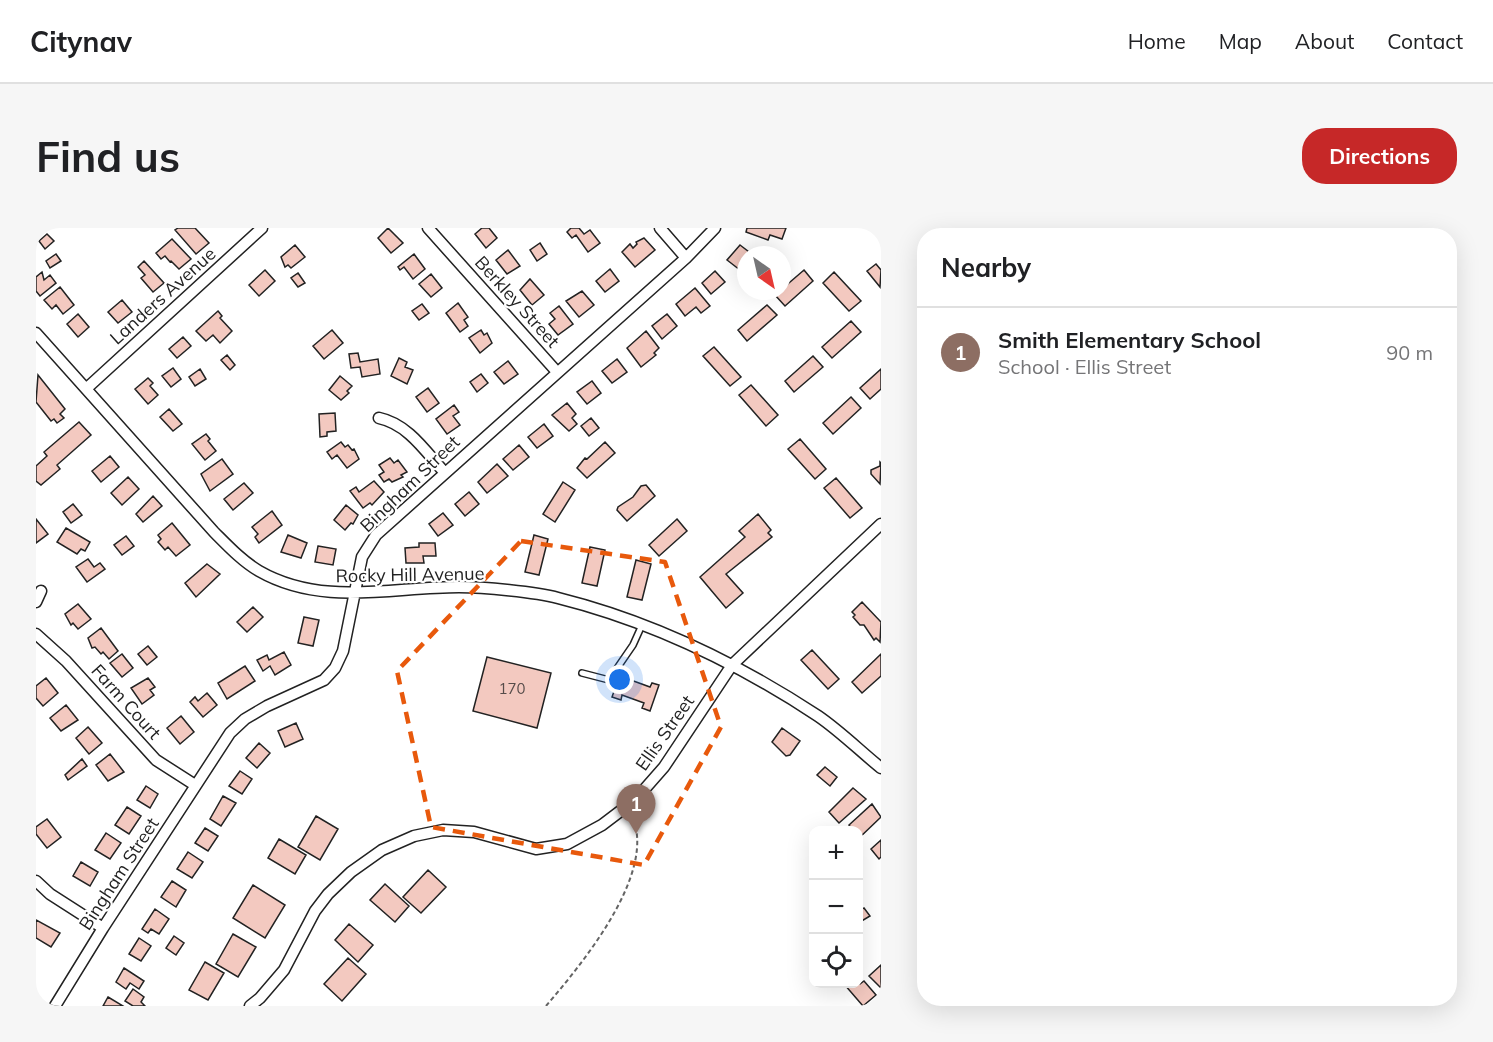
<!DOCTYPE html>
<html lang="en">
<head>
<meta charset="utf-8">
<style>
  :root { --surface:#fff; --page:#f6f6f6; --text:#202124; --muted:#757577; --line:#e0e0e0; --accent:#c62828 }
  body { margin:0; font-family:Mulish,sans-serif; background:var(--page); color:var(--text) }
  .controls { position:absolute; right:18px; bottom:18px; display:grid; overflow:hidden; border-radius:12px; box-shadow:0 6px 24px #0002 }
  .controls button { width:54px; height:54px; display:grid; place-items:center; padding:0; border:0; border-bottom:2px solid var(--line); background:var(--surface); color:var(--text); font:30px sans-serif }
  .compass { position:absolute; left:701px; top:18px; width:54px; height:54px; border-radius:50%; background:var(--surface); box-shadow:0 6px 24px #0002; rotate:146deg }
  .you { position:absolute; left:584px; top:452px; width:21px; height:21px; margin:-15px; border:4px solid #fff; border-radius:50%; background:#1a73e8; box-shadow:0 0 0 9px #1a73e833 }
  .badge { display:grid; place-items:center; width:39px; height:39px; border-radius:50%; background:var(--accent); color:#fff; font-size:20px; font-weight:700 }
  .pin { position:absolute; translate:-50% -50px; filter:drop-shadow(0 2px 3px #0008) }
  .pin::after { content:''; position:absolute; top:32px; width:21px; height:18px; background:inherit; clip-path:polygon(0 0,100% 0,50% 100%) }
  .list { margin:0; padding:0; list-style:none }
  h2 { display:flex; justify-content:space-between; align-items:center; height:78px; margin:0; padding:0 24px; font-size:26px }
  h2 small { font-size:20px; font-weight:400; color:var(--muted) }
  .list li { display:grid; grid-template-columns:39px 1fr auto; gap:18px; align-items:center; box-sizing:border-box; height:90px; padding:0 24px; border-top:2px solid var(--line) }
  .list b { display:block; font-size:22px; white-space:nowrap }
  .list p { margin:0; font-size:20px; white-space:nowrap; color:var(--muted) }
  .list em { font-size:20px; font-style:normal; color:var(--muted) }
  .icon { flex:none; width:33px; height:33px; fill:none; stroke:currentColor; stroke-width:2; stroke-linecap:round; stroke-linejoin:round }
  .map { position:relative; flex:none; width:845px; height:778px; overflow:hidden; border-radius:24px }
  header { display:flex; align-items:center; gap:36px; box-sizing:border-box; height:84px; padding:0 30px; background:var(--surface); border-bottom:2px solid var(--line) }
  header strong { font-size:28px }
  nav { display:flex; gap:33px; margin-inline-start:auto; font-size:21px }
  .intro { display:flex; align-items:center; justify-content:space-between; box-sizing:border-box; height:144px; padding:0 36px }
  h1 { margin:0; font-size:42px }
  .button { padding:15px 27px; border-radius:24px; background:var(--accent); color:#fff; font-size:21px; font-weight:700 }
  main { display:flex; gap:36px; padding:0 36px }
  aside { flex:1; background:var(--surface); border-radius:24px; box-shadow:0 6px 24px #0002 }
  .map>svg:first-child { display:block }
  .building { fill:#f3c9c0; stroke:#222; stroke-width:1.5 }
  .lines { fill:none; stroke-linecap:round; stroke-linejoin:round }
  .lane-casing { stroke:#222; stroke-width:8 }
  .street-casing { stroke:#222; stroke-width:13 }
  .path { stroke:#646464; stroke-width:2; stroke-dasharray:4.5 3; stroke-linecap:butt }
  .lane { stroke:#fff; stroke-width:5 }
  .street { stroke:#fff; stroke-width:10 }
  .marked { fill:none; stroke:#e8590c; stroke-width:4.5; stroke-dasharray:12 8; stroke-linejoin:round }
  .labels { text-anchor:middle; stroke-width:4.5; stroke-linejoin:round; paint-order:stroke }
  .number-label { font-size:15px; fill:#564c4a }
  .street-label { font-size:18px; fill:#222; stroke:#fff }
</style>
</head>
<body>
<header>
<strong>Citynav</strong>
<nav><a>Home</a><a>Map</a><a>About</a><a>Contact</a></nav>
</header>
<div class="intro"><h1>Find us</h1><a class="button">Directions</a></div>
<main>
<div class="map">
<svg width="845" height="778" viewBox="0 0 845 778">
  <rect width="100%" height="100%" fill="#fff"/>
  <path class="building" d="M142 0H159L173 15 160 26 139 2Z
    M352 0 367 15 355 25 342 10Z
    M446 0H453L461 10 450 20 439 6Z
    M535 0H543L548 6 554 2 564 15 552 24 540 7 536 10 531 4Z
    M711 0H750L746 11 734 7 732 12 710 4Z
    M11 6 18 13 9 21 3 13Z
    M608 10 619 22 599 39 586 24 594 16 597 20 601 16 600 14Z
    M136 11 155 31 143 41 135 33 134 34 129 28 125 31 120 25Z
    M504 15 511 26 501 33 494 22Z
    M259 17 269 29 255 40 252 37 249 39 245 29Z
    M704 17 717 27H710V35L704 42 691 32Z
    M472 22 484 38 471 46 460 32Z
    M20 26 25 33 14 40 10 33Z
    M378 26 389 41 377 51 368 39 364 42 362 39Z
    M108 33 128 55 117 64 105 50 109 47 102 39Z
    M840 36 845 42 844 59 831 43Z
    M574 41 583 53 569 64 560 53Z
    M229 42 239 53 223 68 213 57Z
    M768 42 777 53 749 78 739 67Z
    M679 43 689 54 675 66 666 55Z
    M6 44 8 52 14 47 20 55 4 68 0 63V49Z
    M798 44 825 73 813 83 787 55Z
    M262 45 269 55 262 59 255 50Z
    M395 46 406 60 395 69 383 56Z
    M494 51 508 67 496 77 484 62Z
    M24 59 38 77 27 86 20 77 16 81 8 72Z
    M659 60 674 78 665 85 660 79 649 88 640 76Z
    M546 63 558 77 543 89 530 73Z
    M86 72 96 84 82 95 72 84Z
    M422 75 432 89 428 92 432 98 424 104 410 85Z
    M386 76 393 85 383 92 376 83Z
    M731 77 741 87 711 113 702 102Z
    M523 78 537 96 522 107 513 96 519 91 514 85Z
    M182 83 186 88 184 90 196 103 184 115 177 107 170 113 160 103Z
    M42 86 53 99 42 109 31 96Z
    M631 86 641 98 626 111 616 98Z
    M815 93 825 104 796 130 786 119Z
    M296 102 307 115 288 131 277 118Z
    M445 102 448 107 451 105 456 115 444 125 433 110Z
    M610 103 623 120 618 125 620 127 605 139 591 120Z
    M147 109 155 118 141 130 133 121Z
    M678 119 705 149 694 158 667 128Z
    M322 125 324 134 342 131 344 146 326 149 324 139 315 140 313 126Z
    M191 127 199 137 194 142 185 132Z
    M777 128 787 139 758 164 749 153Z
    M363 130 371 134 369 139 377 142 371 156 355 148Z
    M581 131 591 144 576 155 566 143Z
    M472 133 482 146 468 156 458 144Z
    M137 140 145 151 135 159 126 148Z
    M164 141 170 151 159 158 153 149Z
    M845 141V161L834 171 824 160Z
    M445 146 452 155 441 164 434 154Z
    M2 147 29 181 24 186 28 190 21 195 18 191 15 193 0 174Z
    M304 148 316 158 311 163 313 165 305 172 293 162Z
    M112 150 117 155 114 158 122 167 112 176 99 161Z
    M556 153 565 165 551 176 541 164Z
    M715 157 742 187 730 198 703 167Z
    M392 160 403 175 391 184 380 169Z
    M815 169 825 180 797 206 787 195Z
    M531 175 540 186 536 190 541 196 533 203 516 187Z
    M418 177 423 184 417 188 424 197 411 206 400 191Z
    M133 181 146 196 137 203 124 189Z
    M299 185 300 203 291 204V208L284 209 283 186Z
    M555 190 563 200 553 208 545 198Z
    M43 194 55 207 21 237 24 241 5 257 0 253V238L11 228 8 224Z
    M508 196 517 208 501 220 492 209Z
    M170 206 174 211 172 213 180 223 169 232 156 216Z
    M764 211 790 241 779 251 752 221Z
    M305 214 309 219 312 217 316 222 318 221 323 231 311 240 301 227 296 231 291 224Z
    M569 214 579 225 551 250 541 240 549 230 551 231Z
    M483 217 493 229 477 242 467 231Z
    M74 228 83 239 65 254 56 243Z
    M354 230 358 235 362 232 371 244 365 247 367 249 356 254 353 251 348 254 343 247 348 244 343 237Z
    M186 231 197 246 174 263 165 246Z
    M844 234 845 235 844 256 835 246V242L844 238Z
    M461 236 472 248 451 265 442 254Z
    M92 249 103 261 86 277 75 265Z
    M800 250 826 280 814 290 788 260Z
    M338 253 348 264 336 277 334 275 327 280 314 263 320 259 323 264Z
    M527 254 539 262 519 294 507 286Z
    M208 255 217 265 197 282 188 271Z
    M610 257 619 268 591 293 581 282 582 279 597 269 605 258Z
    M433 264 443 276 429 288 419 276Z
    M117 268 126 278 107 294 100 286Z
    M37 276 46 287 35 295 27 284Z
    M310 277 322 287 317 296 315 295 309 302 298 292Z
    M236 283 246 297 223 315 219 309 222 306 216 299Z
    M407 285 417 297 402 308 393 296Z
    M722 286 735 302 732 305 736 309 690 346 707 365 690 380 664 349 709 309 703 303Z
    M0 291 12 306 0 315Z
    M641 291 651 303 623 328 613 317Z
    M136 295 154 317 140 328 132 319 129 322 122 314 125 311 122 307Z
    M30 300 54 314 49 323 45 321 41 326 21 314Z
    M252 307 271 315 265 330 245 324Z
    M498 307 512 311 503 347 489 344Z
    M90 308 98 318 86 327 78 317Z
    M383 315H399L400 328H387L388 335H370L369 320 383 319Z
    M282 318 300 321 297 337 279 334Z
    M554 319 569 322 561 358 546 355Z
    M52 331 58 339 64 335 69 341 51 354 40 339Z
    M600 332 615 336 606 372 591 369Z
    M171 336 184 346 160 369 149 355Z
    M826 374 845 394 844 414 840 410 838 412 828 397H824L817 389 819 387 816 384Z
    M42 376 55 391 42 401 37 395 35 397 29 386Z
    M217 379 227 389 211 404 201 394Z
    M268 389 283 392 277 418 262 415Z
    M65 400 82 423 73 431 67 424 65 426 59 419 56 420 52 410Z
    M112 418 121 429 111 437 102 426Z
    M776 422 803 451 792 461 765 432Z
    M248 424 255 437 239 447 234 438 227 443 221 432 231 427 233 432Z
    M86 426 97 440 86 449 74 435Z
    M845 426V448L826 465 816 454Z
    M451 429 515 445 501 500 437 483Z
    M209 438 219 453 191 471 182 455Z
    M585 444 593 447 592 451 614 459 616 455 623 457 614 483 606 480 608 475 586 467 585 472 576 469Z
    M10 450 22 465 7 478 0 470V458Z
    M112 450 119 459 114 462 118 467 106 476 95 460Z
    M171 465 181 477 167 489 154 474 159 469 162 473Z
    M30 477 42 492 25 503 14 490Z
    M145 488 158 504 144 516 131 500Z
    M260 495 267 511 249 519 242 503Z
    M52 499 66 515 53 526 40 510Z
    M746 500 764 513 754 527 750 528 736 514Z
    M223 515 234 525 221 540 210 530Z
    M74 526 88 544 72 553 60 537Z
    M46 531 51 538 32 552 29 547Z
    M789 539 801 549 794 558 781 547Z
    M204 543 216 551 206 566 193 558Z
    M110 558 122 566 114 580 101 572Z
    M817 560 830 571 803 595 793 584Z
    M187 568 200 575 185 598 174 591Z
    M836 576 845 589 822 611V602H817L813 597Z
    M91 579 105 588 93 606 79 597Z
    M280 588 302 601 284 632 262 619Z
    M11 591 25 609 11 620 0 606V599Z
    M169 600 182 608 172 623 159 615Z
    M70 605 85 615 74 631 59 622Z
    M243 611 270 627 259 646 232 630Z
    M845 612V629L843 631 835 621Z
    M152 624 167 634 156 650 141 641Z
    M45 634 62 644 54 658 37 648Z
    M392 642 410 659 385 685 367 669Z
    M136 653 150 662 140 679 125 669Z
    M349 656 373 678 359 694 334 672Z
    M217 657 249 677 229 710 197 690Z
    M828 680 834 688 824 694 822 684Z
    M119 681 133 691 123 706 115 701 112 705 106 701Z
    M0 692 24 705 15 719 0 710Z
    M313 696 337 717 322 734 299 712Z
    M197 706 220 719 202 749 180 736Z
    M138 708 148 715 140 727 130 720Z
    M103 710 115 718 105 733 93 726Z
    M312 730 330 746 306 773 288 756Z
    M169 734 188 745 172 772 153 762Z
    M845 737V760L833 748Z
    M88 740 108 753 103 761 94 755 90 761 80 754Z
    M822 753 824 756 828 753 840 767 827 778 808 756Z
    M97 761 108 769 105 774 109 778H97L89 773Z
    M72 769 87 778H67Z"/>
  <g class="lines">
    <g class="lane-casing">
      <path id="lane" d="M546 445 573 452 597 417 606 397"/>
    </g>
    <g class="street-casing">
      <path id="street" d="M392 0 521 144
        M624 0 650 30
        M0 105 178 304C192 318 206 333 223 343 286 379 355 359 423 359 447 359 500 364 522 370 614 393 703 436 782 488 804 503 824 523 845 540
        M51 160 226 0
        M343 190C372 196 390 224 409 245
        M0 374 5 363
        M0 406 30 433 120 532 159 557
        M0 653 14 666 67 700
        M19 778 67 700 194 505 209 491 231 478 288 452 299 440 307 423 326 329 340 307 650 30 679 0
        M214 778 224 770 248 742 279 683 292 666 315 644 346 622 378 608 407 602 438 604 500 621 531 616 566 597 599 572 628 539 696 437 845 296"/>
    </g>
    <path class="path" d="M510 778C545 737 622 645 596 588"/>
    <use href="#lane" class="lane"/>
    <use href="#street" class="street"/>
  </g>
  <path class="marked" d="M485 313 629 334 685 499 608 637 395 599 361 443Z"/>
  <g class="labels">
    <g class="number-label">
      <text x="476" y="466">170</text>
    </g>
    <g class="street-label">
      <text transform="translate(127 68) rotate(-42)" y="6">Landers Avenue</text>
      <text transform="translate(481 74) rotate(48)" y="6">Berkley Street</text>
      <text transform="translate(374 256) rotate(-44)" y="6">Bingham Street</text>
      <text transform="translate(374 347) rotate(-1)" y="6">Rocky Hill Avenue</text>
      <text transform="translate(90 474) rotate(48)" y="6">Farm Court</text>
      <text transform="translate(629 505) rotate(-55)" y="6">Ellis Street</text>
      <text transform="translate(83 646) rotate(-57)" y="6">Bingham Street</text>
    </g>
  </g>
</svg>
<div class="controls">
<button>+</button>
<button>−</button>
<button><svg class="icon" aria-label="locate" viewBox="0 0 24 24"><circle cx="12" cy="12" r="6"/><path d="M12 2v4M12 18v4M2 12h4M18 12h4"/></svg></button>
</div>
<svg class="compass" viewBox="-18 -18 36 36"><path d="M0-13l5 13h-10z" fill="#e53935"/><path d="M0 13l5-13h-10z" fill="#757577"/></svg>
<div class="you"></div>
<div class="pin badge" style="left:600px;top:606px;background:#8d6e63">1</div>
</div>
<aside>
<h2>Nearby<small></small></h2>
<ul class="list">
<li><span class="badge" style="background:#8d6e63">1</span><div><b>Smith Elementary School</b><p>School · Ellis Street</p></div><em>90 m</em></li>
</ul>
</aside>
</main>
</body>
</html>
